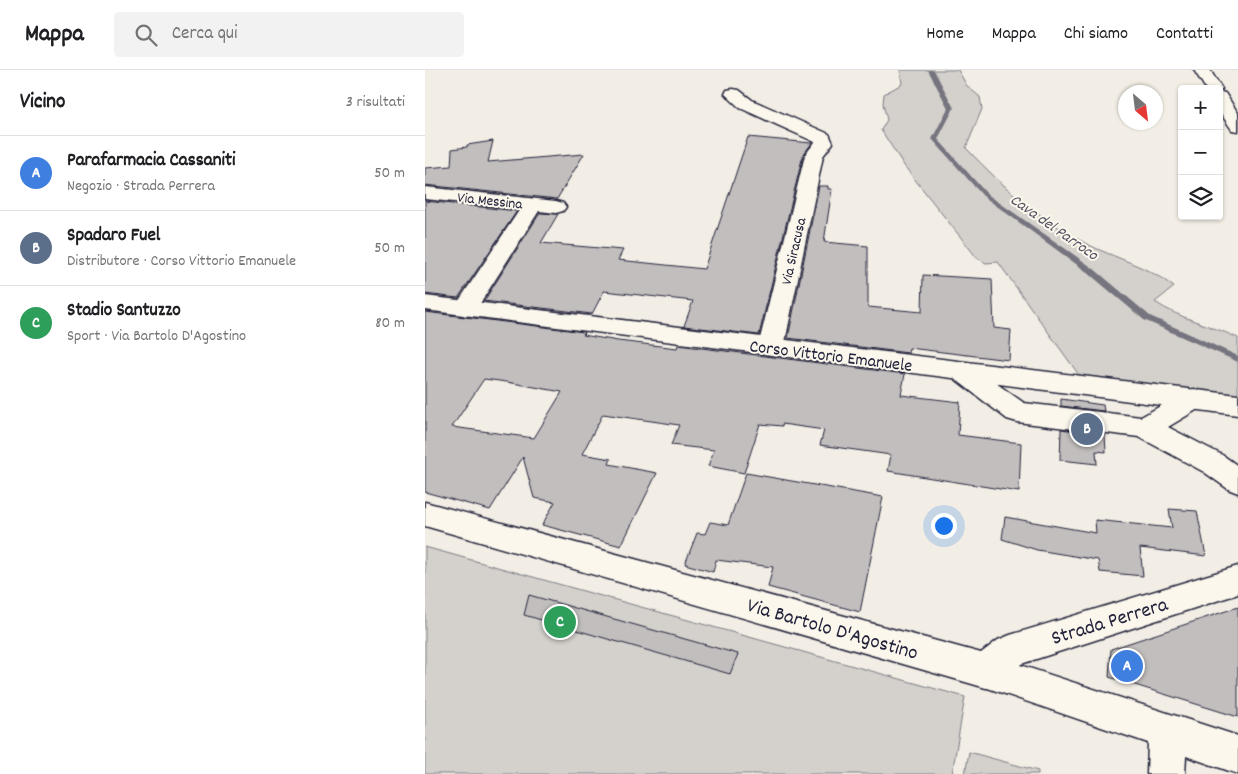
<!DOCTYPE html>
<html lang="it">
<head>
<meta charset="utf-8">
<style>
  :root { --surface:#fff; --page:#f2f2f2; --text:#202124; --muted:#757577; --line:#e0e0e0; --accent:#db2777 }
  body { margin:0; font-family:Dekko,sans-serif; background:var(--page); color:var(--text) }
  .controls { position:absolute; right:15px; top:15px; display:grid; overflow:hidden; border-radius:5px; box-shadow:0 1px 4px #0004 }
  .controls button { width:45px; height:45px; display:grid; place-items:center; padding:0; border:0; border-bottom:1px solid var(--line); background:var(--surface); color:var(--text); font:25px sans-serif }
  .compass { position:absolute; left:693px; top:15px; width:45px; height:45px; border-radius:50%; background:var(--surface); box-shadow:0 1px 4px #0004; rotate:152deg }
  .you { position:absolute; left:518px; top:455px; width:18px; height:18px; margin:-12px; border:4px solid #fff; border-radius:50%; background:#1a73e8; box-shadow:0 0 0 8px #1a73e833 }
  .badge { display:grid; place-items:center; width:32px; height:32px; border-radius:50%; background:var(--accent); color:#fff; font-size:16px; font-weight:700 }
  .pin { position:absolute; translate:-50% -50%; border:2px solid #fff; box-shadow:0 1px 5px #0006 }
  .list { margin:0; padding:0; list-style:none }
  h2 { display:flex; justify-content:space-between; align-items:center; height:65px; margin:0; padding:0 20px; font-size:21px }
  h2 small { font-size:16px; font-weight:400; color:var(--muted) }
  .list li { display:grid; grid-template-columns:32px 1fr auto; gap:15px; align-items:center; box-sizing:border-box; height:75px; padding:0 20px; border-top:1px solid var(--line) }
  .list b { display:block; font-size:19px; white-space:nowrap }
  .list p { margin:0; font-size:16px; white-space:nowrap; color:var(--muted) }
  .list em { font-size:16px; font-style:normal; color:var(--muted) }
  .icon { flex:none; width:28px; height:28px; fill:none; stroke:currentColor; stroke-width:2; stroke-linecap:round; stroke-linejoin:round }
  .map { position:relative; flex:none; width:813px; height:704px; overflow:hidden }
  header { display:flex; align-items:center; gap:30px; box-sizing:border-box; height:70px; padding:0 25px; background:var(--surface); border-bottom:1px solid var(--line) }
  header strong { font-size:24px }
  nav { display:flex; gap:28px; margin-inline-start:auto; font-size:18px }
  .search { width:350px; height:45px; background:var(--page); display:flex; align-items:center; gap:12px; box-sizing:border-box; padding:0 18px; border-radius:5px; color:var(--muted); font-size:19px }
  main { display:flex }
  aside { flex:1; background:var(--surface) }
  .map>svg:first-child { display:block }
  .green { fill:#d4d1cc; stroke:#7b7a84 }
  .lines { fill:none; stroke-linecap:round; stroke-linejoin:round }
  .stream { fill:#76747f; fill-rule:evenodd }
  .building { fill:#c2bebe; stroke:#22223b; fill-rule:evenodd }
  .minor-casing { stroke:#22223b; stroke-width:3 }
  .major-casing { stroke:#22223b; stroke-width:3 }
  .minor { fill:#fbf7ec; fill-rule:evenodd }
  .major { fill:#fbf7ec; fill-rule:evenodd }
  .labels { text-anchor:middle; stroke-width:4; stroke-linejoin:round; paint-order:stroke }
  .far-street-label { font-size:15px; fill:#22223b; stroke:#fbf7ec }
  .far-water-label { font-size:16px; font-style:italic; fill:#535263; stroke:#fbf7ec }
  .street-label { font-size:18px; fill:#22223b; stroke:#fbf7ec }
  .near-street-label { font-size:21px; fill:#22223b; stroke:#fbf7ec }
</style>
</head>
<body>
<header>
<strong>Mappa</strong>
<div class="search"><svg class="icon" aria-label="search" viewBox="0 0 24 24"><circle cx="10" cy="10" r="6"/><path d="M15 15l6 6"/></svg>Cerca qui</div>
<nav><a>Home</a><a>Mappa</a><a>Chi siamo</a><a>Contatti</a></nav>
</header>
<main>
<aside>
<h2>Vicino<small>3 risultati</small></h2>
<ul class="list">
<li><span class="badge" style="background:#3f7fe0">A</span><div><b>Parafarmacia Cassaniti</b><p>Negozio · Strada Perrera</p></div><em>50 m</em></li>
<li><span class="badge" style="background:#5c6f8a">B</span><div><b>Spadaro Fuel</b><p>Distributore · Corso Vittorio Emanuele</p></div><em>50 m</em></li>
<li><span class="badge" style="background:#2e9e5b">C</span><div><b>Stadio Santuzzo</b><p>Sport · Via Bartolo D'Agostino</p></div><em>80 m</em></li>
</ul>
</aside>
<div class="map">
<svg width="813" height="704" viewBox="0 0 813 704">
  <rect width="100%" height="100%" fill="#f2eee5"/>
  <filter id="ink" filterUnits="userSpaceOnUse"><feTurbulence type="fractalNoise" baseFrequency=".02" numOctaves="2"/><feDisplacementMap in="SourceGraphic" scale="10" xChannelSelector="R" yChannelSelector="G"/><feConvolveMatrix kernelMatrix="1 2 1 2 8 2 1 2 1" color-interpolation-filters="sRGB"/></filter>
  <g filter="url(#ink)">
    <path class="green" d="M475 0H533L542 16 555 27 557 39 541 78C577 116 613 148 660 173 689 188 723 196 749 217L730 232C755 249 786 255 813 268V325L654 305 573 192 561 193 552 188 480 97 456 60 462 50 458 34 459 24 477 14Z
      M0 477 540 627 527 704H0Z
      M544 682 613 701V704H540Z"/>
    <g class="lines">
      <path class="stream" d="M503 0H509L529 38 513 69 562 124 668 198 725 246 813 286V292L719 250 662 202 558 126 507 69 523 38Z"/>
    </g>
    <path class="building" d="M323 67 387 73 378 85 334 265 259 256 268 231 179 221 167 244 59 231 115 143 133 144 116 173 198 180 193 190 279 199Z
      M68 71 63 92 159 84 132 129 0 115V98L26 96 27 79 42 77V75Z
      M394 116H403V119H407L399 172 443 176V237L497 242 498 205 567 209 569 258 586 260 584 290 484 278 483 283 363 268Z
      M0 131 92 141 33 228 0 224Z
      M0 242 159 262 158 265 193 271 252 278 253 275 480 304 476 325 535 332 533 365 596 373 594 422 463 401 466 385 395 375 399 360 357 354V356L335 354 319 403 283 396 289 380 246 375 254 355 178 344 157 384 186 389 184 394 232 403 196 476 117 455 130 432 109 428 98 387 65 440 0 422ZM59 309 82 312 137 322 109 368 27 357Z
      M636 329 678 335 679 341 636 336Z
      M636 359 680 365 681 382 671 381 672 394 635 390Z
      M321 403 458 427 435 542 343 517 348 497 291 490 288 502 260 494 272 463 280 464 285 452 303 455Z
      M744 439 772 441 781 486 715 478 718 506 675 502 673 490 612 480 577 469 580 447 671 463 670 450 747 458Z
      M104 525 313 584 305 604 99 545Z
      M813 537V647L684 607 686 579Z"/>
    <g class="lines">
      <g class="minor-casing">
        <path id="minor" d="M769 0H785L797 19 795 22 800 23 813 43V61L807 60 794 41V19H781Z
          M308 19 314 20 327 30 404 64 408 73 398 86 359 277 355 283 346 285 337 283 333 277 380 85 390 72 315 38 300 24 302 20Z
          M0 117 131 131 138 133 141 137 138 141 131 143 114 141 49 243 41 246 33 243 29 238 95 139 0 129Z
          M538 293 547 296 599 333 716 347 760 322 769 319 778 322 782 329 778 336 743 357 799 386 813 396V423L803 419 779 402 714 367 592 352 582 349 529 308 525 302 529 296Z
          M561 584 813 666V704L761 686 760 704H722L723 673 548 613 543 601 548 589Z"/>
      </g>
      <g class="major-casing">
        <path id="major" d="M0 226 813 325V345L0 240Z
          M0 432 556 583 573 570 585 565 813 496V524L596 594 574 613 561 618 0 456Z"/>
      </g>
      <use href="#minor" class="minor"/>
      <use href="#major" class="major"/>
    </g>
  </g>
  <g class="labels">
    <g class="far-street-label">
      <text transform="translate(65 130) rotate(6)" y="5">Via Messina</text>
      <text transform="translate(368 181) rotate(-77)" y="5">Via Siracusa</text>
    </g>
    <g class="far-water-label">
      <text transform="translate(630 156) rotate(35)" y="6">Cava del Parroco</text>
    </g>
    <g class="street-label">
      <text transform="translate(406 285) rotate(7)" y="6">Corso Vittorio Emanuele</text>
    </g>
    <g class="near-street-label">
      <text transform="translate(684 550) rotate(-17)" y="7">Strada Perrera</text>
      <text transform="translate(408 558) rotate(16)" y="7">Via Bartolo D'Agostino</text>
    </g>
  </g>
</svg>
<div class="controls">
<button>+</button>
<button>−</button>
<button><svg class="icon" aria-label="layers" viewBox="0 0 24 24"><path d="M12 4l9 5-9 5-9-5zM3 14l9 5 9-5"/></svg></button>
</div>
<svg class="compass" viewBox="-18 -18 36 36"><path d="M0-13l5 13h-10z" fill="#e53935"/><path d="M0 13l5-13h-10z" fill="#757577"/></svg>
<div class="you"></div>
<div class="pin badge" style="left:702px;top:596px;background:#3f7fe0">A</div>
<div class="pin badge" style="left:662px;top:359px;background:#5c6f8a">B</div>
<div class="pin badge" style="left:135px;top:552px;background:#2e9e5b">C</div>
</div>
</main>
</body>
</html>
